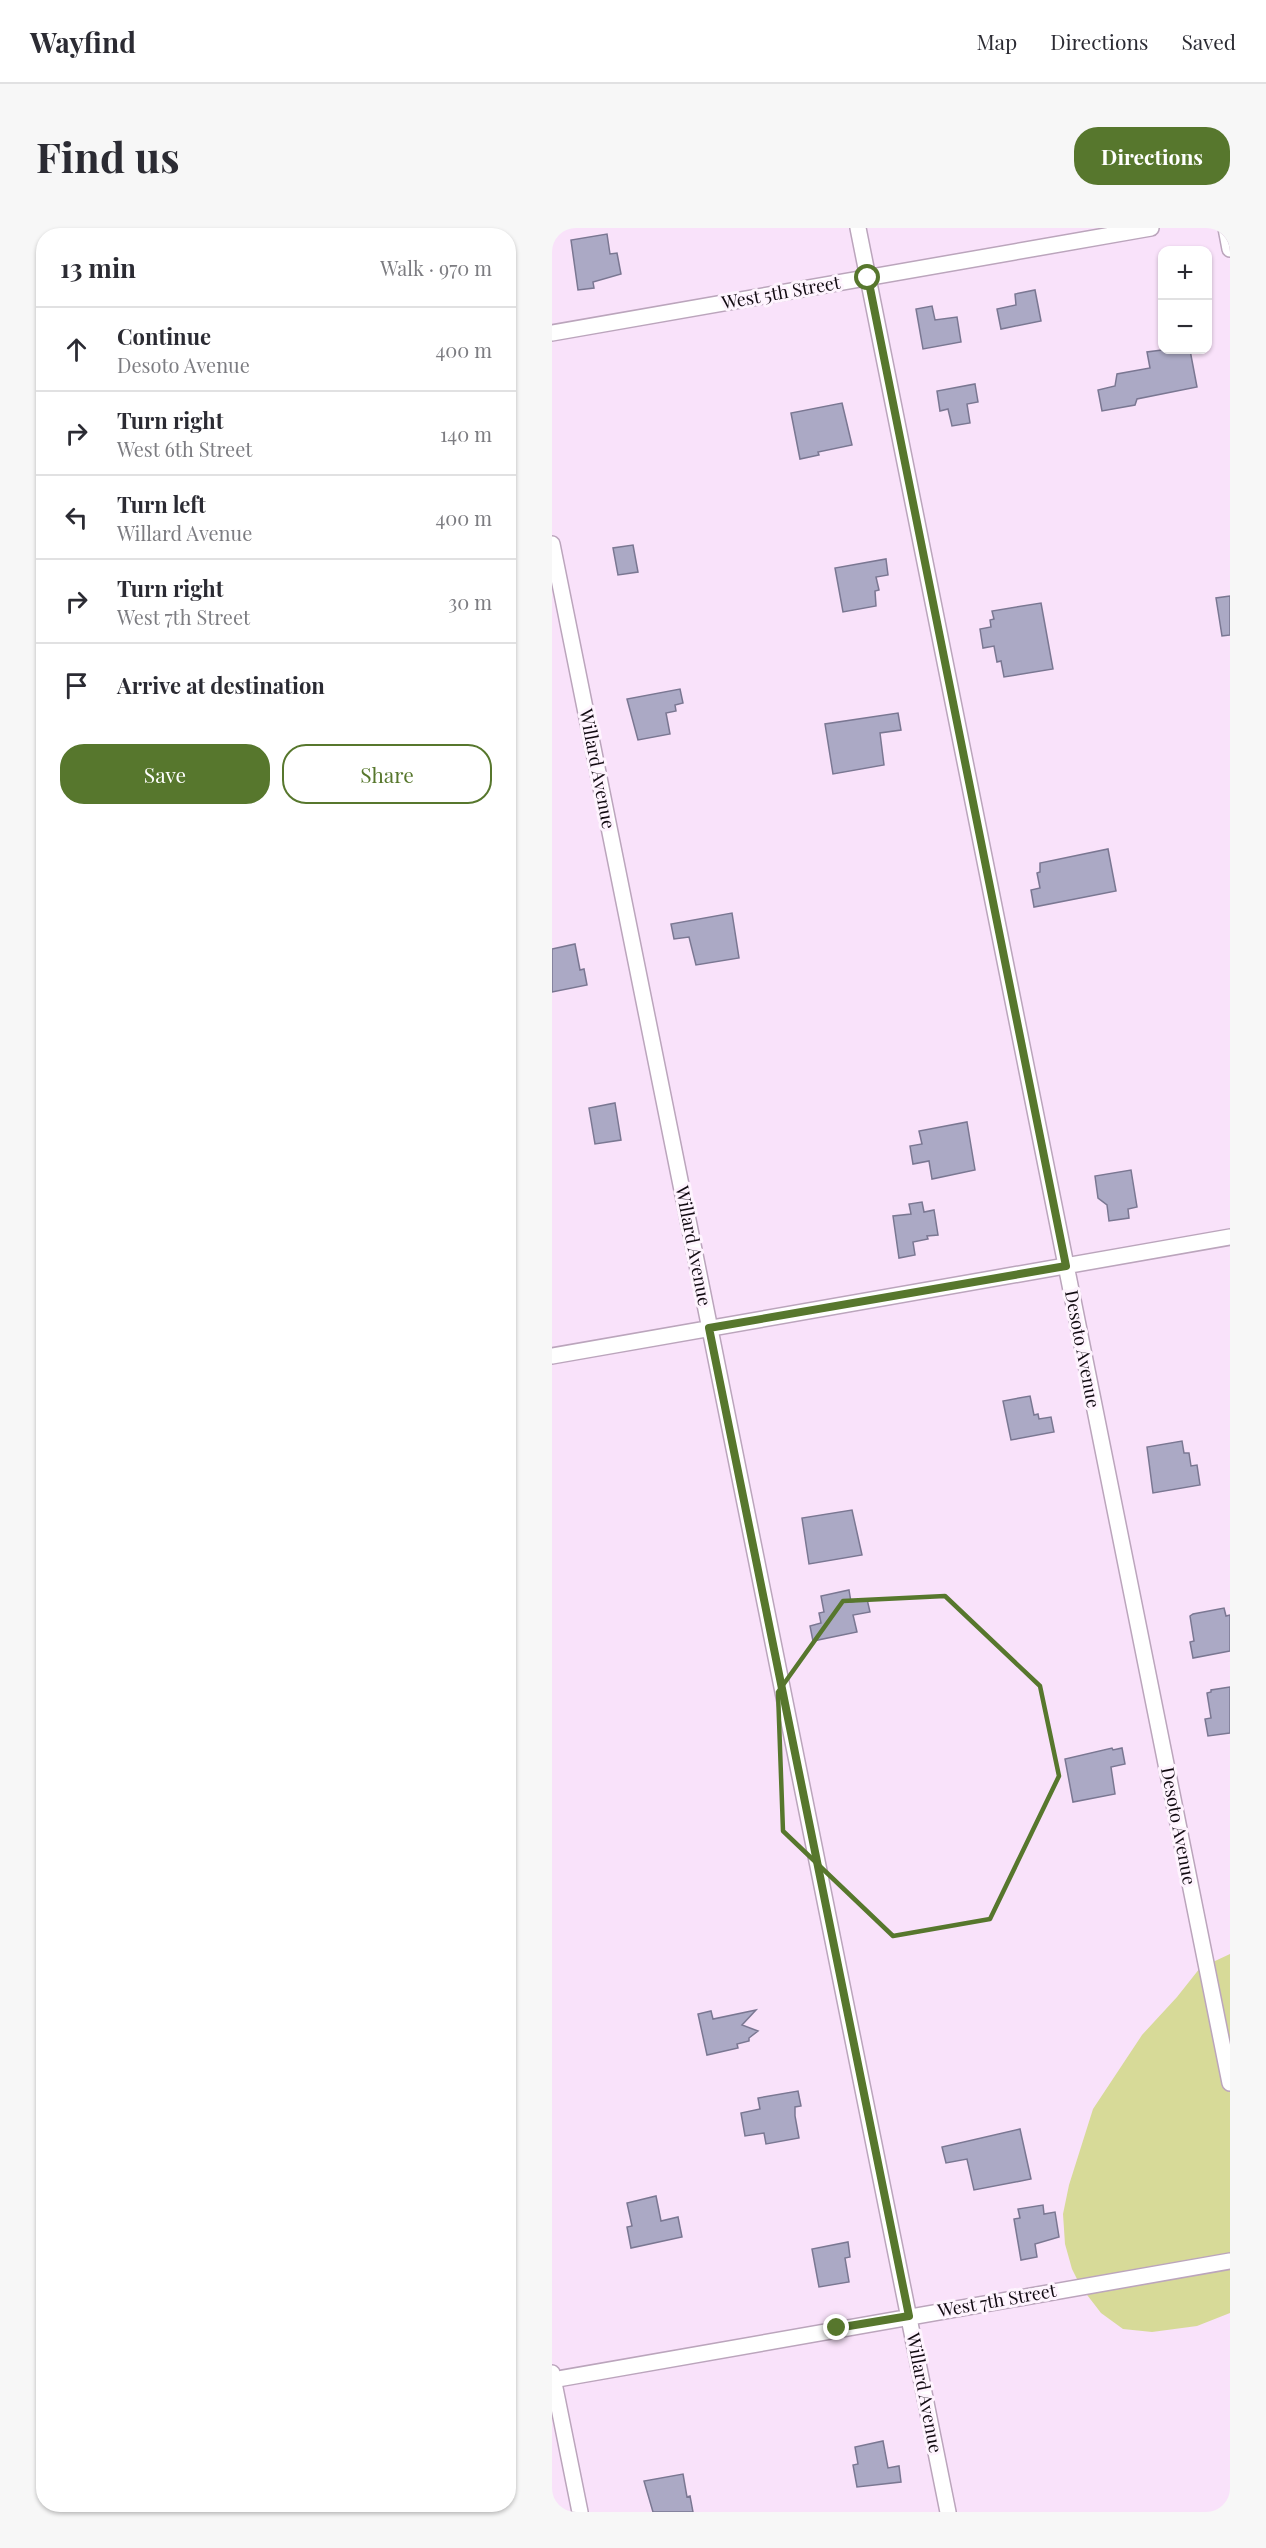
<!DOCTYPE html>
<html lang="en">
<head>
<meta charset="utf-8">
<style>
  :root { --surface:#fff; --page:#f7f7f7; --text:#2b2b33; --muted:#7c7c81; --line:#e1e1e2; --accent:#57772d }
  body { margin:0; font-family:"Playfair Display",serif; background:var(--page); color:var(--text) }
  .controls { position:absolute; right:18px; top:18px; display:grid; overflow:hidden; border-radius:12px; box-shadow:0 2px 4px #0004 }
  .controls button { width:54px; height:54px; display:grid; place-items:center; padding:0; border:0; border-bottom:2px solid var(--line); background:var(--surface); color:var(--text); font:30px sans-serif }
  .stop { position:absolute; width:18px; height:18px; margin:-14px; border:4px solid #57772d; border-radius:50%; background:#fff }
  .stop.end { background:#57772d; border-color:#fff; box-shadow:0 2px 6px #0008 }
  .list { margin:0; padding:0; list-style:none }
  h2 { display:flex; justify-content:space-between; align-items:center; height:78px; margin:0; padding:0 24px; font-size:26px }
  h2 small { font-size:20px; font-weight:400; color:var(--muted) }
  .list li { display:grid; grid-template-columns:39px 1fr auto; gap:18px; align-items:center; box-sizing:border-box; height:84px; padding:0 24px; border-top:2px solid var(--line) }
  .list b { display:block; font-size:22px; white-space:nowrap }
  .list p { margin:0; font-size:20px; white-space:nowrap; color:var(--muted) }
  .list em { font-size:20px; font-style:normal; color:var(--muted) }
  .actions { display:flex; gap:12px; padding:18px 24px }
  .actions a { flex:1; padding:14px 0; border:2px solid var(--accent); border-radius:24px; text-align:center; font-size:21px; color:var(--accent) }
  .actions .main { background:var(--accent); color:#fff }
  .icon { flex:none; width:33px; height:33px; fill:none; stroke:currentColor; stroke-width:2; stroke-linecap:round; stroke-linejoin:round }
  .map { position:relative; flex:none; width:678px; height:2284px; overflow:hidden; border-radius:24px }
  header { display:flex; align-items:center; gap:36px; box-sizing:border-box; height:84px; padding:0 30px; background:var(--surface); border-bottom:2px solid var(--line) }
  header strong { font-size:28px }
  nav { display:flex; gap:33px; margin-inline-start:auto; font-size:21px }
  .intro { display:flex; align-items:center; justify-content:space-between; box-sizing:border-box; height:144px; padding:0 36px }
  h1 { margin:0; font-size:42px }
  .button { padding:15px 27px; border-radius:24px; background:var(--accent); color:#fff; font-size:21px; font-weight:700 }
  main { display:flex; gap:36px; padding:0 36px }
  aside { flex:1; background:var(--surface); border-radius:24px; box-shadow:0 2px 4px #0004 }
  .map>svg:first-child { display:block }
  .green { fill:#d7da98 }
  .building { fill:#aba9c5; stroke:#7a7792; stroke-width:1.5 }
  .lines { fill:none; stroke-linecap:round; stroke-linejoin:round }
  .minor-casing { stroke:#bba5bc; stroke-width:18 }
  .minor { stroke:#fff; stroke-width:15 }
  .route { stroke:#57772d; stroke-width:8 }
  .marked { fill:none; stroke:#57772d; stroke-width:4.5; stroke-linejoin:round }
  .labels { text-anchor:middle; stroke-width:6; stroke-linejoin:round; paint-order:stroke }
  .street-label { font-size:18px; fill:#110a11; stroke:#fef4fe }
</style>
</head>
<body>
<header>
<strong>Wayfind</strong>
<nav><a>Map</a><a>Directions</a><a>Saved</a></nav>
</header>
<div class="intro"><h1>Find us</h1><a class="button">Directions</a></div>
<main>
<aside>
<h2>13 min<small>Walk · 970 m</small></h2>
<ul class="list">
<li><svg class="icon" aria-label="ahead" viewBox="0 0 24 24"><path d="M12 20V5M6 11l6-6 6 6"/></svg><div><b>Continue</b><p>Desoto Avenue</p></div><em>400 m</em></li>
<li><svg class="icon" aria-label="right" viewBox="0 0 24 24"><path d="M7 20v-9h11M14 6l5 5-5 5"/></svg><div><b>Turn right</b><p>West 6th Street</p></div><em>140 m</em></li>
<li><svg class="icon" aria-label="left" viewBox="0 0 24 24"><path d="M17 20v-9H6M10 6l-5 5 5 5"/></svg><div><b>Turn left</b><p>Willard Avenue</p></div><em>400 m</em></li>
<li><svg class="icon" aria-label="right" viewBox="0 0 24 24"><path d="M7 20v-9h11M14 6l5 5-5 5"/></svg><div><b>Turn right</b><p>West 7th Street</p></div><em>30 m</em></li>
<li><svg class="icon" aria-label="arrive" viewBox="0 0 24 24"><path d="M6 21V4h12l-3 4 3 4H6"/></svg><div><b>Arrive at destination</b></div></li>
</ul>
<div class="actions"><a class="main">Save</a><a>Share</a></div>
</aside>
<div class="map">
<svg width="678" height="2284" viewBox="0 0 678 2284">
  <rect width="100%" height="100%" fill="#f9e2fa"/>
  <path class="green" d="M678 1726V2085L645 2098 600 2104 571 2101 549 2085 529 2059 520 2041 513 2016 511 1986 517 1957 541 1881 590 1807 625 1769 648 1740Z"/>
  <path class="building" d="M55 6 58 26 65 25 69 46 41 54 42 60 26 62 19 12Z
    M483 62 489 93 449 101 445 81 464 77 463 66Z
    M380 78 383 92 405 89 409 114 371 121 364 81Z
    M610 122H638L645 159 585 171 583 177 550 183 546 162 563 158 565 146 598 140 595 124Z
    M423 156 426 174 415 176 418 195 400 198 396 181 388 183 385 163Z
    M290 175 300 217 266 224 267 227 248 231 239 185Z
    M81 317 86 344 66 347 61 320Z
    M334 331 336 347 324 349 327 362 323 363 324 378 291 384 283 340Z
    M678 368V407L670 408 664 370Z
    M489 375 501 441 452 449 449 433 445 434 442 418 431 420 428 401 439 399 438 392 442 391 440 383Z
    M128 461 131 475 123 477 124 483 114 485 118 506 86 512 75 471Z
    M346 485 349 502 328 505 332 537 281 546 273 496Z
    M556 621 564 663 482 679 479 662 488 660 485 645 488 644V635Z
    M180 685 187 730 144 737 137 709 122 711 119 696Z
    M23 716 28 742 32 741 35 757 0 764V721Z
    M63 875 69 912 43 916 37 880Z
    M415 894 423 942 380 951 377 933 361 936 358 918 370 916 367 903Z
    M579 942 585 979 576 981 577 990 557 993 555 977 546 970 543 948Z
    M370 974 372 984 382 982 386 1007 375 1008 376 1011 361 1014 363 1027 347 1030 341 988 359 986 357 976Z
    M478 1168 482 1187 486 1186 487 1191 499 1189 502 1204 459 1212 451 1173Z
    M630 1213 632 1225H637L639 1238 645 1237 648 1257 601 1265 595 1219Z
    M300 1282 310 1327 257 1336 250 1290Z
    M297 1362 299 1374 315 1371 318 1384 301 1387 305 1404 261 1413 258 1398 269 1395 267 1385 272 1384 269 1368Z
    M672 1380 674 1388 678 1387V1423L641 1430 638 1414 642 1413 638 1388 641 1386Z
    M678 1459V1505L656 1508 653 1491 659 1490 655 1465 659 1464V1462Z
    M560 1520 561 1522 570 1520 573 1536 559 1539 563 1566 521 1574 513 1531Z
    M204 1782 190 1797 206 1803 197 1810V1813L185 1816 186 1820 155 1827 146 1786 159 1783 161 1791Z
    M246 1863 249 1878 243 1879V1888L247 1910 214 1916 212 1905 193 1908 189 1885 208 1881 206 1870Z
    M468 1901 479 1951 422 1962 415 1931 394 1935 390 1919Z
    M104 1968 109 1993 126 1989 130 2009 79 2020 75 1999 80 1998 75 1975Z
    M491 1977 492 1986 503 1984 507 2009 483 2016 485 2029 469 2032 462 1991 468 1990 466 1981Z
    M296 2014 298 2029 293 2030 297 2054 267 2059 260 2021Z
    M331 2213 336 2240 347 2238 349 2254 305 2259 301 2237 306 2236 303 2219Z
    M131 2246 135 2269 138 2268 141 2284H101L92 2253Z"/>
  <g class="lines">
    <g class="minor-casing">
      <path id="minor" d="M306 0 678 1855
        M674 0 678 21
        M0 105 599 0
        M0 316 396 2284
        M0 1128 678 1009
        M0 2145 28 2284
        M0 2152 678 2033"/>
    </g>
    <use href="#minor" class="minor"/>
  </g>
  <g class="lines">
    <path class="route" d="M285 2100 357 2088 157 1100 514 1038 316 50"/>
  </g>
  <path class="marked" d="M393 1368 488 1458 507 1548 438 1691 341 1708 231 1603 226 1464 291 1373Z"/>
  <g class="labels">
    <g class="street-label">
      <text transform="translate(229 65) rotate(-10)" y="6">West 5th Street</text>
      <text transform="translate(45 541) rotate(79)" y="6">Willard Avenue</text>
      <text transform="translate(141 1018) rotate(79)" y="6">Willard Avenue</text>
      <text transform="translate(530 1121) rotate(79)" y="6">Desoto Avenue</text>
      <text transform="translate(626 1598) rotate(79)" y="6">Desoto Avenue</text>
      <text transform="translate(445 2073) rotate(-10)" y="6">West 7th Street</text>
      <text transform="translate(372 2165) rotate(79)" y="6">Willard Avenue</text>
    </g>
  </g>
</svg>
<div class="controls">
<button>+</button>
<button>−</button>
</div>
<div class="stop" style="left:316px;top:50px"></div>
<div class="stop end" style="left:285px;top:2100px"></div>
</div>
</main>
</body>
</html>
